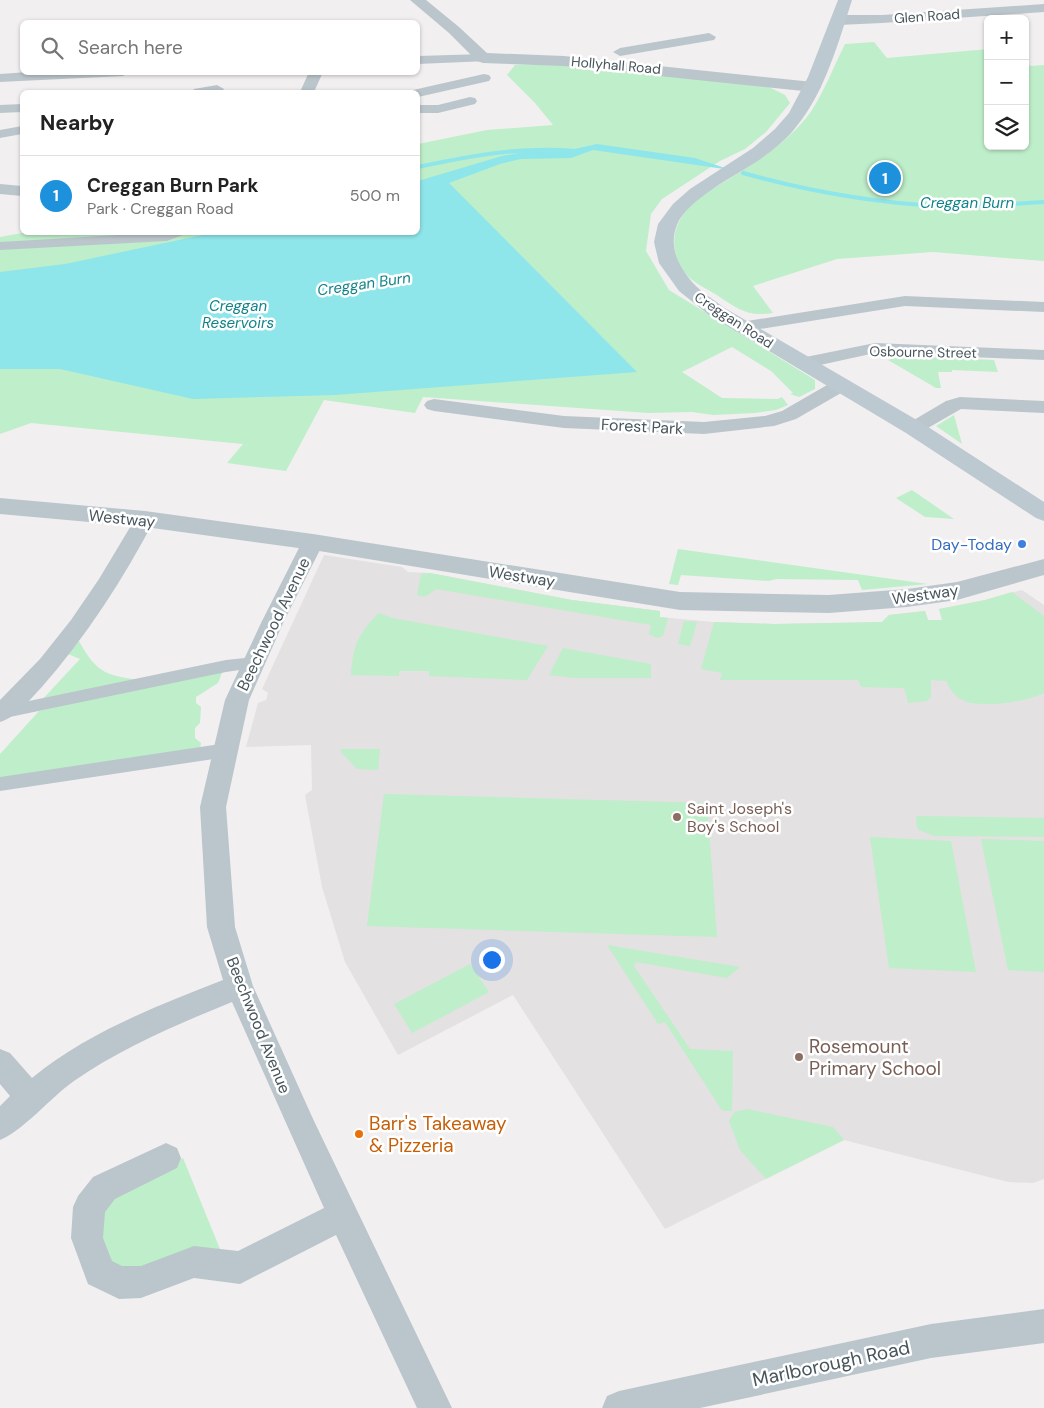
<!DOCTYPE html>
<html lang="en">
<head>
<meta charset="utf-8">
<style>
  :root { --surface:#fff; --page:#f6f6f6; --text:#222; --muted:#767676; --line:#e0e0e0; --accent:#1e91dd }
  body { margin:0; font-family:"DM Sans",sans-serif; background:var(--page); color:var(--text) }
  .controls { position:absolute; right:15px; top:15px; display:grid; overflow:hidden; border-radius:8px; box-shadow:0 1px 4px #0004 }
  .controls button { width:45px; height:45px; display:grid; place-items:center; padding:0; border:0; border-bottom:1px solid var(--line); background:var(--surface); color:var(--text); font:25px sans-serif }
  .you { position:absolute; left:491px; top:959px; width:18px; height:18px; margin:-12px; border:4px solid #fff; border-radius:50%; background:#1a73e8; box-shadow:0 0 0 8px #1a73e833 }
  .badge { display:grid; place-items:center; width:32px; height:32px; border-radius:50%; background:var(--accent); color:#fff; font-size:16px; font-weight:700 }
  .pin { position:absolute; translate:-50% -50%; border:2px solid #fff; box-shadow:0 1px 5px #0006 }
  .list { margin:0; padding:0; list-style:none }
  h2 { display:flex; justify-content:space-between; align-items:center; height:65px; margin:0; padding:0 20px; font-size:21px }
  h2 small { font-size:16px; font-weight:400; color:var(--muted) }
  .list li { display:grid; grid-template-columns:32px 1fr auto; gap:15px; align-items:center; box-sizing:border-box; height:80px; padding:0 20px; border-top:1px solid var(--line) }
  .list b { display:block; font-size:19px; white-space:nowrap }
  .list p { margin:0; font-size:16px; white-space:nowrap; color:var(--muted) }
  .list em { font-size:16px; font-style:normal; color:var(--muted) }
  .icon { flex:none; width:28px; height:28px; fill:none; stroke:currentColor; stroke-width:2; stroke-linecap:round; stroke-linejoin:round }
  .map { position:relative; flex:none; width:1044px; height:1408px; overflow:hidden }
  .search { position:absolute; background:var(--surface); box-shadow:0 1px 4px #0004; left:20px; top:20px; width:400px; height:55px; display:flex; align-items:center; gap:12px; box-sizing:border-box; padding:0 18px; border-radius:8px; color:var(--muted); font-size:19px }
  .panel { position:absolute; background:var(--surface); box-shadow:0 1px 4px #0004; left:20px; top:90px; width:400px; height:145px; border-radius:8px }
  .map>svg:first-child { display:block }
  .education { fill:#e3e1e1 }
  .green { fill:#bfeeca }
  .water { fill:#8ee6ea }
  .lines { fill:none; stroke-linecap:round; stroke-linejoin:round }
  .stream { stroke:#8ee6ea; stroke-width:4 }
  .pedestrian { fill:#bbc6cc; fill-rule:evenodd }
  .minor { fill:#bbc6cc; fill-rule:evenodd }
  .tertiary { fill:#bbc6cc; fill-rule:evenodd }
  .secondary { fill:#bcc9d1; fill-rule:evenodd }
  .shop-dot { fill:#3f7fe0; stroke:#fff; stroke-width:2 }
  .education-dot { fill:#8d6e63; stroke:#fff; stroke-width:2 }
  .food-dot { fill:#e8710a; stroke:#fff; stroke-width:2 }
  .labels { text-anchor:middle; stroke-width:5; stroke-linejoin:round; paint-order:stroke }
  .far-street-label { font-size:14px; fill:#48565c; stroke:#fff }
  .far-water-label { font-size:15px; font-style:italic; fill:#108389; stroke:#fff }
  .street-label { font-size:16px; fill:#48565c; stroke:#fff }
  .shop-label { font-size:16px; fill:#366cbe; stroke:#fff; text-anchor:end }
  .education-label { font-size:16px; fill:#785e54; stroke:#fff; text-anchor:start }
  .near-education-label { font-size:19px; fill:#785e54; stroke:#fff; text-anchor:start }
  .near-food-label { font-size:19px; fill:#c56008; stroke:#fff; text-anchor:start }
  .near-street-label { font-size:19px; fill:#48565c; stroke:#fff }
</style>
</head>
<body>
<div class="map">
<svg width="1044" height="1408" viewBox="0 0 1044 1408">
  <rect width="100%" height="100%" fill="#f2eff0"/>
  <path class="education" d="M324 555 402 567 408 572 430 573 572 600 660 611V617L714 622 774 624 882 622 889 615 925 611 928 620H942L939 609 985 600 1022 590 1044 605V1179L1033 1183 1008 1182 844 1140 665 1229 513 995 398 1055 345 962 322 887 305 795 312 790 311 745 246 747 258 703 266 700 268 693 262 689Z"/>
  <path class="green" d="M874 42 887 58 988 49V146H1025V63L1031 66 1044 65V261L933 252 837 259 753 286 773 313C748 317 737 309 717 295 707 289 692 282 685 273 667 248 673 225 691 203 731 176 780 153 810 113 824 92 834 66 845 44Z
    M557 64 769 87 785 95 790 103 766 132 745 149 720 161 662 199 651 214 646 251 669 290 815 380V389L799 397 790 394 793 393 771 371 732 347 682 372 722 398 778 399 782 397 788 405 776 410 755 413 713 415 692 412 648 413 423 397 415 413 324 400 286 471 227 463 243 444 31 423 0 434V237L28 232H418V144L487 130 553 125 535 103 507 75 515 65Z
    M899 356 994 360 998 372 952 370V372H938L941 388H936L888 360Z
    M954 415 962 444 936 426Z
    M912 490 954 519 925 517 896 498Z
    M678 549 928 584 862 590 858 580 776 579 769 581 681 575 678 585 669 584Z
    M430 573 572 600 660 611V617L668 618 663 636 657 638 649 634 651 625 436 589C429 594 426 599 417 595L421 574Z
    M1012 592 1044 616V693C1026 702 986 707 967 702 957 699 950 690 946 681L931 680V697L927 701 908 703 904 688 861 687 858 680H720L722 673 701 669 714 622 774 624 882 622 889 615 925 611 928 620H942L939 609 985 600Z
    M379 613 392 618 548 646 527 680 429 676V671H399V676L351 675C353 645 358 634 379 613Z
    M684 621 697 622 690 646 678 644Z
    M79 641C98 676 108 675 145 681L40 702 80 659 68 654Z
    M563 648 651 664V678H575L549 675Z
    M224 668 218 683 196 697V703L201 707 200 723 195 728V738L201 743 200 749 0 781V754L39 711Z
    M341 749H380L378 770 357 769 341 752Z
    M384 794 707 803 717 937 367 926Z
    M916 816 1044 818V837L934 836 917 829Z
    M870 837 951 841 976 972 889 968Z
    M981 839 1044 841V972L1008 970Z
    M607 945 740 967 727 978 636 962 634 966 690 1049 733 1051 732 1111H724L721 1109 665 1022 658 1024Z
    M470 964 489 992 412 1033 394 1004Z
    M747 1109 833 1127 844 1140 766 1179 740 1150 729 1121 734 1112Z
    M183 1158 222 1254 129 1273 112 1267 97 1232 96 1210 117 1188Z"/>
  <path class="water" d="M597 144 695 158 731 170 593 150 571 158 521 159 500 164 449 183 637 372 335 395 193 399 60 369H0V272L65 264 212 233 418 232V181L502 156 524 152 565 151Z"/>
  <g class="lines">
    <path class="stream" d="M418 167C470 156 521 146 575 151
      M743 173C808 191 874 203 941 206 976 207 1010 204 1044 202"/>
    <path class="pedestrian" d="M170 232H191L167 241 0 250V242Z
      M254 657 260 659 263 663 260 667 226 672 0 719V707L226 660Z
      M227 743 233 745 236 750 233 755 227 757 0 791V777Z"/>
    <path class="minor" d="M709 33 716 37 714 40 620 56 613 52 620 48Z
      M483 54 488 55 490 58 488 61 418 64V56Z
      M28 72H130L123 76 0 82V74Z
      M309 72H323L314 92H300Z
      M484 74 489 75 491 78 489 81 418 97V92H411L413 90Z
      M217 85 224 89 222 92H192L194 89Z
      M470 97 475 98 477 101 475 104 438 113H418V105H438Z
      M22 104V112L0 113V105Z
      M22 126V134L0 138V130Z
      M0 184 22 186V196L0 194Z
      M905 296 1044 302V312L905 306 741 332 735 331 732 327 735 323 741 322Z
      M875 343 1044 350V360L875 353 802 369 796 367 793 363 796 359Z
      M841 379 848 381 850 385 848 389 796 419 774 426 704 434 564 428 434 411 427 409 424 405 427 401 434 399 564 416 704 422 765 416 782 411 834 381Z
      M960 397 1044 401V413L961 409 921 432 914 434 907 432 904 428 907 424 946 401Z
      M145 512 152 514 155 519C123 579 87 636 41 688 29 700 17 717 0 722V700L40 659 71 620 99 579 138 514Z
      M313 535 320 537 324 542 284 621 249 700 226 807 235 927 253 986 314 1121 452 1408H417L336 1235 240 1284 194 1278 141 1298 119 1299 88 1284 71 1238 73 1207 78 1196 93 1177 166 1143 177 1148 181 1158 177 1168 115 1199 105 1212 103 1238 112 1261 122 1266H141L194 1246 238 1251 324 1208 232 1002C178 1024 123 1047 74 1081 51 1097 23 1131 0 1140V1106L10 1096 0 1084V1049L10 1053 32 1078C88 1032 157 1006 223 980L207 927 200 807 225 700 262 621 302 542 306 537Z
      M1044 1309V1343L931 1358 700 1408H602L607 1396 619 1391 931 1324Z"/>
    <path class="tertiary" d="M410 0H426L459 27 487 53 564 56 813 82 819 84 821 87 819 90 813 92 564 66 483 63 477 61 449 33Z
      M1044 4V12L882 23 839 25 834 23 831 20 834 17 839 15H882Z
      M0 498 145 511 313 534 680 592 829 595 907 589 957 582 1044 559V575L957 600 907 607 829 613 680 610 313 550 145 527 0 514Z"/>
    <path class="secondary" d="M838 0H852C839 41 824 94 796 127 786 140 772 151 759 160 737 175 686 200 677 225 668 247 679 267 693 283 702 293 713 299 723 307L922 423 1044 502V521L1036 518 906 433 709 315 679 291 659 263 654 242 658 224 673 204 690 189 753 148 775 129 789 113 808 77Z"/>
  </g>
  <circle class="shop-dot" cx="1022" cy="544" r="5"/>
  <g class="education-dot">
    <circle cx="677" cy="817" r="5"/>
    <circle cx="799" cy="1057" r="5"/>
  </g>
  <circle class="food-dot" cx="359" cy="1134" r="5"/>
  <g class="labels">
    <g class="far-street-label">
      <text transform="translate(927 16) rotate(-4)" y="5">Glen Road</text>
      <text transform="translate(616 65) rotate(5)" y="5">Hollyhall Road</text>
      <text transform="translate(734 320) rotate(33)" y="5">Creggan Road</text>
      <text transform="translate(923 352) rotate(1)" y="5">Osbourne Street</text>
    </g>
    <g class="far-water-label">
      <text x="967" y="208">Creggan Burn</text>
      <text transform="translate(364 284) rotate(-8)" y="5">Creggan Burn</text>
      <text x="238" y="311">Creggan<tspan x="238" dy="17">Reservoirs</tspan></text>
    </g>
    <g class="street-label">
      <text transform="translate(642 426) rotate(3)" y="6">Forest Park</text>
      <text transform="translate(122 518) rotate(6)" y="6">Westway</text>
      <text transform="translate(522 576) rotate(9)" y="6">Westway</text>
      <text transform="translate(925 594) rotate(-8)" y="6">Westway</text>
      <text transform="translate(273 624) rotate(-64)" y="6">Beechwood Avenue</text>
      <text transform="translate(259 1025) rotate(68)" y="6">Beechwood Avenue</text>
    </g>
    <g class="shop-label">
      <text x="1012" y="550">Day-Today</text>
    </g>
    <g class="education-label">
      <text x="687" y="814">Saint Joseph's<tspan x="687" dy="18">Boy's School</tspan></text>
    </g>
    <g class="near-education-label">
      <text x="809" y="1053">Rosemount<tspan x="809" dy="22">Primary School</tspan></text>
    </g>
    <g class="near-food-label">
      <text x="369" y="1130">Barr's Takeaway<tspan x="369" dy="22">&amp; Pizzeria</tspan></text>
    </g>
    <g class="near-street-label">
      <text transform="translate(831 1363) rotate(-12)" y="7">Marlborough Road</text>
    </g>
  </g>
</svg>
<div class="controls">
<button>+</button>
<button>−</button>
<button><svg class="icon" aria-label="layers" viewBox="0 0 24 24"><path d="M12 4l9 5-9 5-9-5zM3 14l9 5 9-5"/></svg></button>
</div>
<div class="you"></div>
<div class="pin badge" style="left:885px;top:178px">1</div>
<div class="search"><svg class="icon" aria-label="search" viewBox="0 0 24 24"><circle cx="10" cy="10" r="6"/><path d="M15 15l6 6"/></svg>Search here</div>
<section class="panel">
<h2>Nearby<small></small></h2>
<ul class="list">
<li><span class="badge">1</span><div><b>Creggan Burn Park</b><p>Park · Creggan Road</p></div><em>500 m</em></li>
</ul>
</section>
</div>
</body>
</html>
